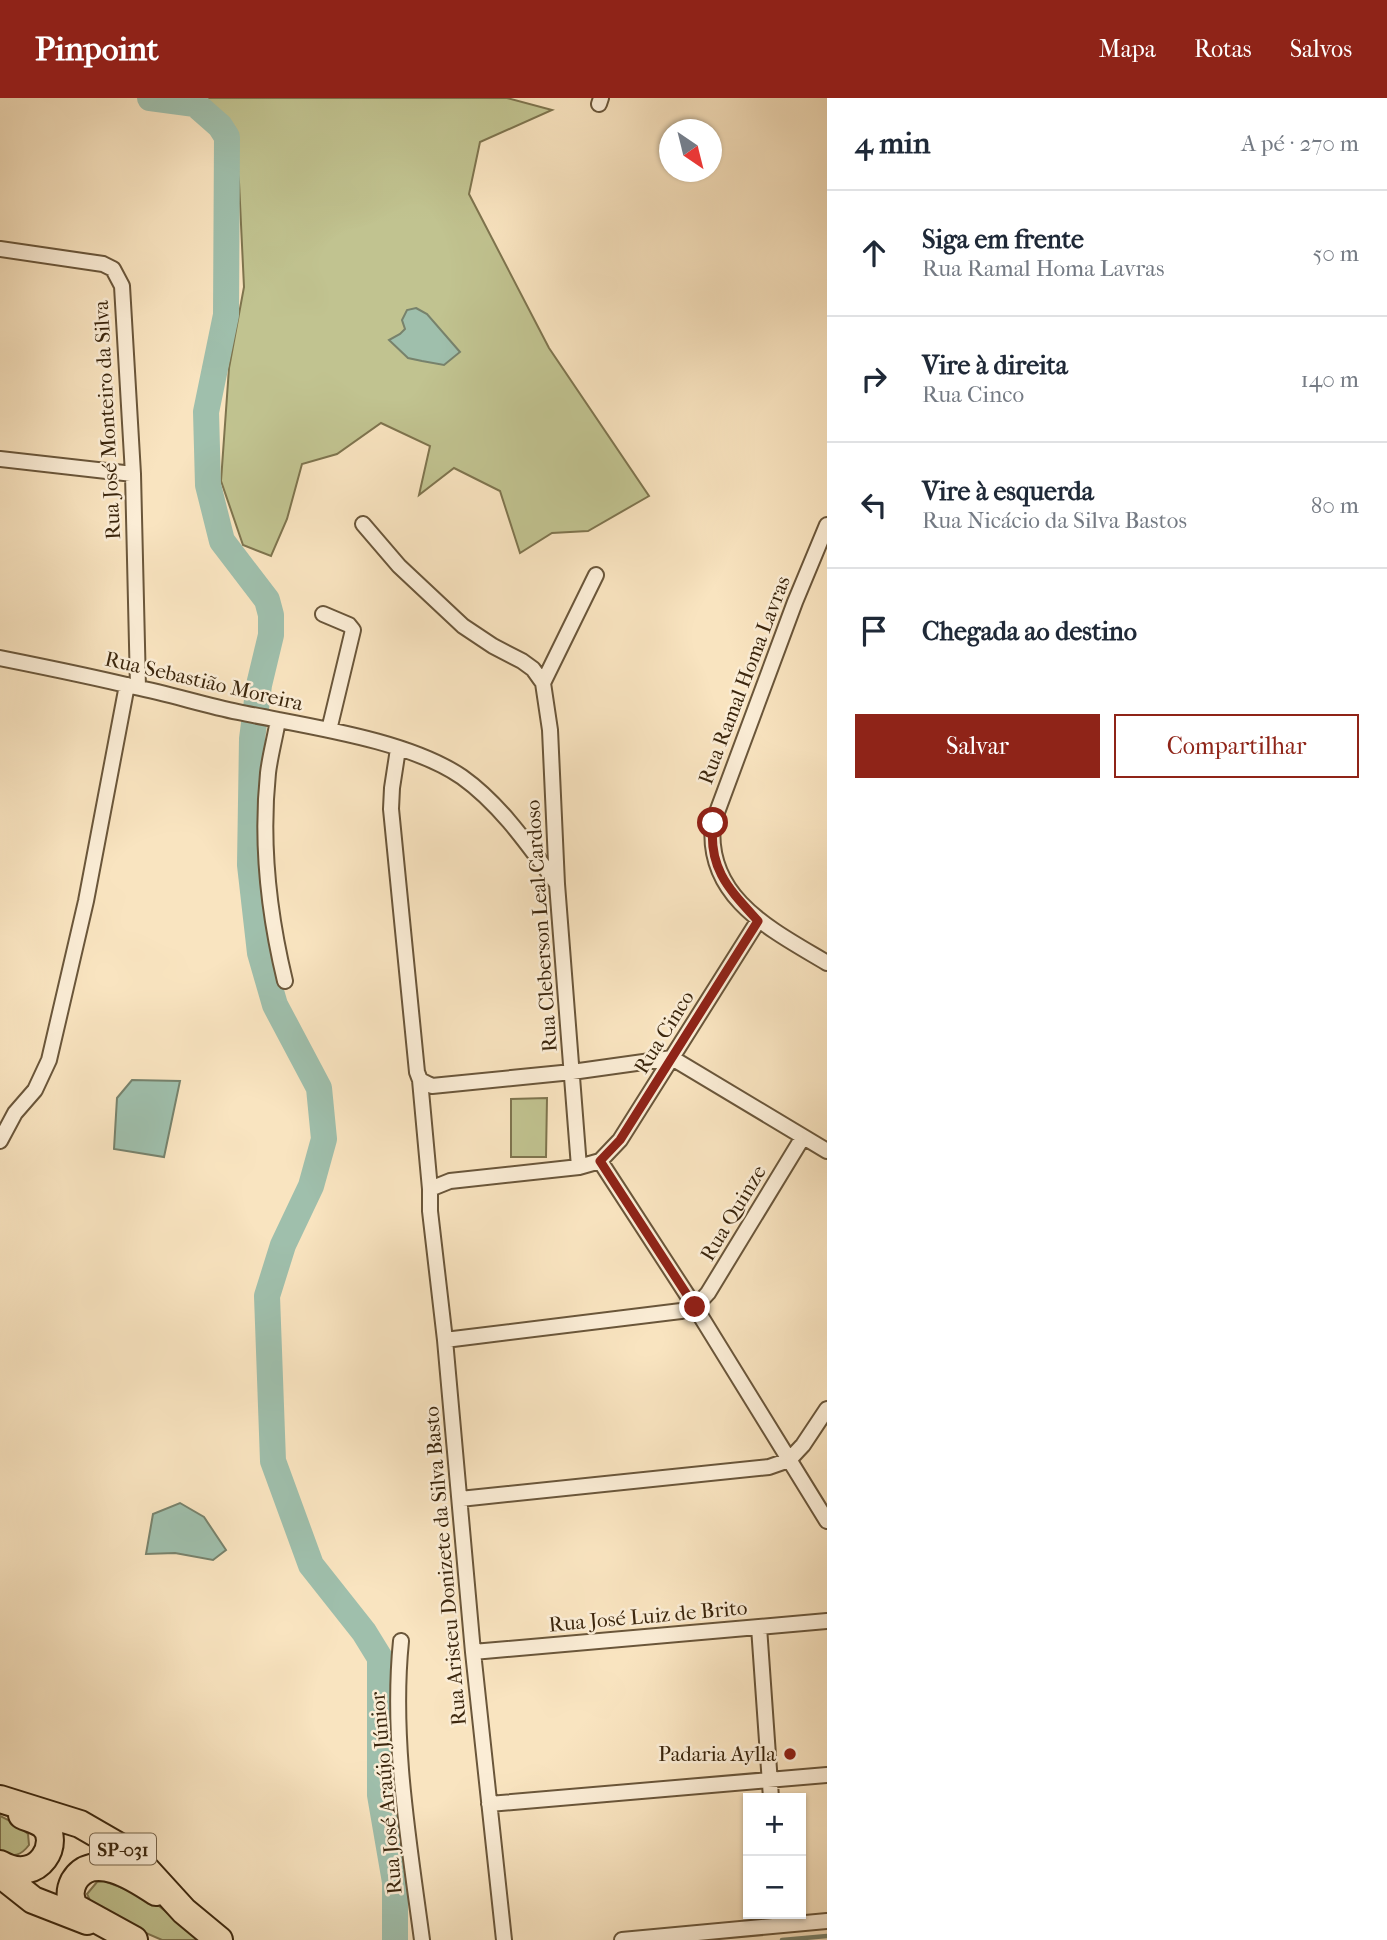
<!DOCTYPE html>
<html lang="pt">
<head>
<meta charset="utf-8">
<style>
  :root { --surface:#fff; --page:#f6f6f7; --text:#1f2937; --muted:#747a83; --line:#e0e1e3; --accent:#8f2418 }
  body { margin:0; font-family:"IM FELL French Canon",serif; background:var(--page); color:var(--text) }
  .controls { position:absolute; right:21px; bottom:21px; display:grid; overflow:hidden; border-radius:0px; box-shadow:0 2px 5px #0004 }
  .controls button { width:63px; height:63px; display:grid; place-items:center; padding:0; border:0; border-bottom:2px solid var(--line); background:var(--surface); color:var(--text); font:35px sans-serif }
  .compass { position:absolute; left:659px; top:21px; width:63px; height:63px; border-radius:50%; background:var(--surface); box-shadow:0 2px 5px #0004; rotate:145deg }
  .stop { position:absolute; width:21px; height:21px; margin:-16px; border:5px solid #8f2418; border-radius:50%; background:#fff }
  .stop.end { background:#8f2418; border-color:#fff; box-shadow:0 2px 7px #0008 }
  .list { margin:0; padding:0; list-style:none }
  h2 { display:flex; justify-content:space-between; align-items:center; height:91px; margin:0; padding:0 28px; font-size:30px }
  h2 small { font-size:23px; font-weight:400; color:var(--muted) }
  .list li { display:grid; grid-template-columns:46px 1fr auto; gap:21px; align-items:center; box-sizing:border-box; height:126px; padding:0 28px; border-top:2px solid var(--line) }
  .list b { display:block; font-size:26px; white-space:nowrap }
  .list p { margin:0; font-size:23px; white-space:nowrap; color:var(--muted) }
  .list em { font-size:23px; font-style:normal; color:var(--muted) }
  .actions { display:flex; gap:14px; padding:21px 28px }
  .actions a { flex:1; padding:16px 0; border:2px solid var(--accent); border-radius:0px; text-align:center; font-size:24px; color:var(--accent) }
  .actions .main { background:var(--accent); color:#fff }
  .icon { flex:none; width:38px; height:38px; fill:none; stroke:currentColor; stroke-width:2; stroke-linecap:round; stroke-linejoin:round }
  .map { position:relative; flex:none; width:827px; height:1842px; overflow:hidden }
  header { display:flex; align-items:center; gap:42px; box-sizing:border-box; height:98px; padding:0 35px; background:var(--accent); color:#fff }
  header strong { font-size:33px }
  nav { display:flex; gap:38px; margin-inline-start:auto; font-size:24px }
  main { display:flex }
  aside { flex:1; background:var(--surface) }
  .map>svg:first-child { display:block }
  .green { fill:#c1c390; stroke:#7e744e; stroke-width:2 }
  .water { fill:#9fbfac; stroke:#77826c; stroke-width:2 }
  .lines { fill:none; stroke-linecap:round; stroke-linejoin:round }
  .stream { stroke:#77826c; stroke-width:4.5 }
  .river { stroke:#9fbfac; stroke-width:26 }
  .street-casing { stroke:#6a563a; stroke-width:18 }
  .highway-casing { stroke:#3b260d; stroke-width:30 }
  .street { stroke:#fbedd6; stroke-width:14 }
  .highway { stroke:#f9e4c0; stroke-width:26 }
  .route { stroke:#8f2418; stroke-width:9 }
  .poi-dot { fill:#8f2418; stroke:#fbedd6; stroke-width:2.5 }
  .labels { text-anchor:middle; stroke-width:5; stroke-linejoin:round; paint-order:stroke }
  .shield { fill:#fbedd6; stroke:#756249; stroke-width:2 }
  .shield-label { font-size:19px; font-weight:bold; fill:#3b260d }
  .street-label { font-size:21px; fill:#3b260d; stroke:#fbedd6 }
  .poi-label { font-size:21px; fill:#3b260d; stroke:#fbedd6; text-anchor:end }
</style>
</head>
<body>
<header>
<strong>Pinpoint</strong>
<nav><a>Mapa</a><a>Rotas</a><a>Salvos</a></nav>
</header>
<main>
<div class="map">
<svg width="827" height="1842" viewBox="0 0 827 1842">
  <rect width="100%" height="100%" fill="#f9e4c0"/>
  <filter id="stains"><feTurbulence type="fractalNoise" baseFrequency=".00286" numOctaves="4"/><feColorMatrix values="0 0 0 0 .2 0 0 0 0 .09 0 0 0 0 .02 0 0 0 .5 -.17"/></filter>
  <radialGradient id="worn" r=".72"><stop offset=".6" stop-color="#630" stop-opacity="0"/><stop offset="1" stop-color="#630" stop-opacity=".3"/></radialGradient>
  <path class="green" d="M206 0H507L552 12 480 44 469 96 549 250 649 398 588 433 552 435 520 455 500 393 454 370 419 397 430 348 381 325 337 356 302 366 287 421 271 458 243 447 221 383 229 270 244 189 239 84 232 31Z
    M547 1000 546 1059H511V1001Z
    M0 1718 18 1727 28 1736 29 1747C20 1759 14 1758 0 1756Z
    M104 1783 149 1800 201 1842H162L95 1813 87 1796 97 1784Z"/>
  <path class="water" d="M416 210 427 216 460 254 444 267 422 263 408 260 389 242 400 236 405 231 402 222 407 212Z
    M132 982 180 983 164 1059 114 1051 117 1000Z
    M180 1405 204 1419 226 1452 213 1462 175 1455 146 1456 153 1416Z"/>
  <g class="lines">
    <path class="stream" d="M782 1842 827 1838"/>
    <path class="river" d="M150 0 195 6 220 28 227 39 226 217 206 314 208 387 222 443 267 502 271 517V537L259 587 252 641 250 767 260 855 275 907 319 990 324 1041 311 1088 283 1147 267 1198 273 1363 311 1467 364 1534 380 1560V1697L395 1784V1842"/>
    <g class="street-casing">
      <path id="street" d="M599 6 601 0
        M0 151 103 166 113 171 122 188 133 376 138 589
        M0 361 133 376
        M363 426 399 468 463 528 493 548 522 563 533 571 543 585 550 632 557 786 579 1069
        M827 427 795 504 713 725C705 800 772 832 827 865
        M323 516 349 527 353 532 329 632
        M0 560C45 569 90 578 135 589 170 596 204 607 238 614 304 628 407 641 462 679 500 706 529 748 557 786
        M543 585 596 477
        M278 622C275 640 270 658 268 675 261 743 269 817 285 883
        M398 651 392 690 391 711 417 974 420 982 432 988 572 974 672 960 827 1053
        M420 982 430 1091V1113L445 1242 473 1554 504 1842
        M0 1043 15 1015 35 992 49 962 86 803 127 587
        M600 1063 695 1209 827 1423
        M600 1063 620 1042 758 823
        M430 1091 450 1083 579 1069 600 1063
        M445 1242 681 1213 695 1209 708 1195 803 1039
        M460 1401 769 1369 789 1362 803 1347 827 1311
        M759 1529 771 1700
        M401 1543C391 1642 409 1744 422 1842
        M473 1554 827 1523
        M489 1706 827 1677
        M622 1842 827 1823"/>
    </g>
    <g class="highway-casing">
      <path id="highway" d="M0 1701 80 1726 132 1756 184 1813 219 1842
        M0 1766C40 1789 63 1741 42 1726 36 1722 28 1720 22 1717
        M0 1776 33 1802 87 1823
        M134 1842 74 1809C70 1799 69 1793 74 1783 93 1752 135 1780 156 1794"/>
    </g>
    <use href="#street" class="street"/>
    <use href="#highway" class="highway"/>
  </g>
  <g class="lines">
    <path class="route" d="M695 1209 600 1063 620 1042 758 823C729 791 708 771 713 725"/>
  </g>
  <circle class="poi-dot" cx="790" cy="1656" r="7"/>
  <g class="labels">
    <rect class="shield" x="90" y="1735.5" width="66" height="31" rx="5"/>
    <g class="shield-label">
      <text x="123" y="1758">SP-031</text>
    </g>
    <g class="street-label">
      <text transform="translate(107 322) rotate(-93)" y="7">Rua José Monteiro da Silva</text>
      <text transform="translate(744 582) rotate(-69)" y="7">Rua Ramal Homa Lavras</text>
      <text transform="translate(204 583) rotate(13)" y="7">Rua Sebastião Moreira</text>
      <text transform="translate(541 828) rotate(-94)" y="7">Rua Cleberson Leal Cardoso</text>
      <text transform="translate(664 934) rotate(-58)" y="7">Rua Cinco</text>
      <text transform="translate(733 1115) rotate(-59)" y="7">Rua Quinze</text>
      <text transform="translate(445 1468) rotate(-95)" y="7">Rua Aristeu Donizete da Silva Basto</text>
      <text transform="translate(648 1518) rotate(-5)" y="7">Rua José Luiz de Brito</text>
      <text transform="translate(386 1695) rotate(-95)" y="7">Rua José Araújo Júnior</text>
    </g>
    <g class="poi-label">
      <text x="776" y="1663">Padaria Aylla</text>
    </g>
  </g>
  <rect width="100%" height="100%" filter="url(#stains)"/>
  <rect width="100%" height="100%" fill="url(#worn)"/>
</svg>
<div class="controls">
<button>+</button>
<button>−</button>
</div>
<svg class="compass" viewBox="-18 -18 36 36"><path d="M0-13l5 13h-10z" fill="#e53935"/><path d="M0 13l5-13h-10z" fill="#747a83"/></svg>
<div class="stop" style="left:713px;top:725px"></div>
<div class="stop end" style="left:695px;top:1209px"></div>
</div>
<aside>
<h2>4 min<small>A pé · 270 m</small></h2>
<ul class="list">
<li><svg class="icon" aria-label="ahead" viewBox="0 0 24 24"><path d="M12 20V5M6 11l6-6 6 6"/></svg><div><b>Siga em frente</b><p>Rua Ramal Homa Lavras</p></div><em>50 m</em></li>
<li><svg class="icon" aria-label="right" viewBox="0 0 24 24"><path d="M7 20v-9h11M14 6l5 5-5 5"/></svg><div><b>Vire à direita</b><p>Rua Cinco</p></div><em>140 m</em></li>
<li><svg class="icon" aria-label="left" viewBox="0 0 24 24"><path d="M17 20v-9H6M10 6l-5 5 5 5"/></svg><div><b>Vire à esquerda</b><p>Rua Nicácio da Silva Bastos</p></div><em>80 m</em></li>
<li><svg class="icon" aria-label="arrive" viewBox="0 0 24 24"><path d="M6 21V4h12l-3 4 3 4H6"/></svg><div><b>Chegada ao destino</b></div></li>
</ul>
<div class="actions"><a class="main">Salvar</a><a>Compartilhar</a></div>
</aside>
</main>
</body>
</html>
